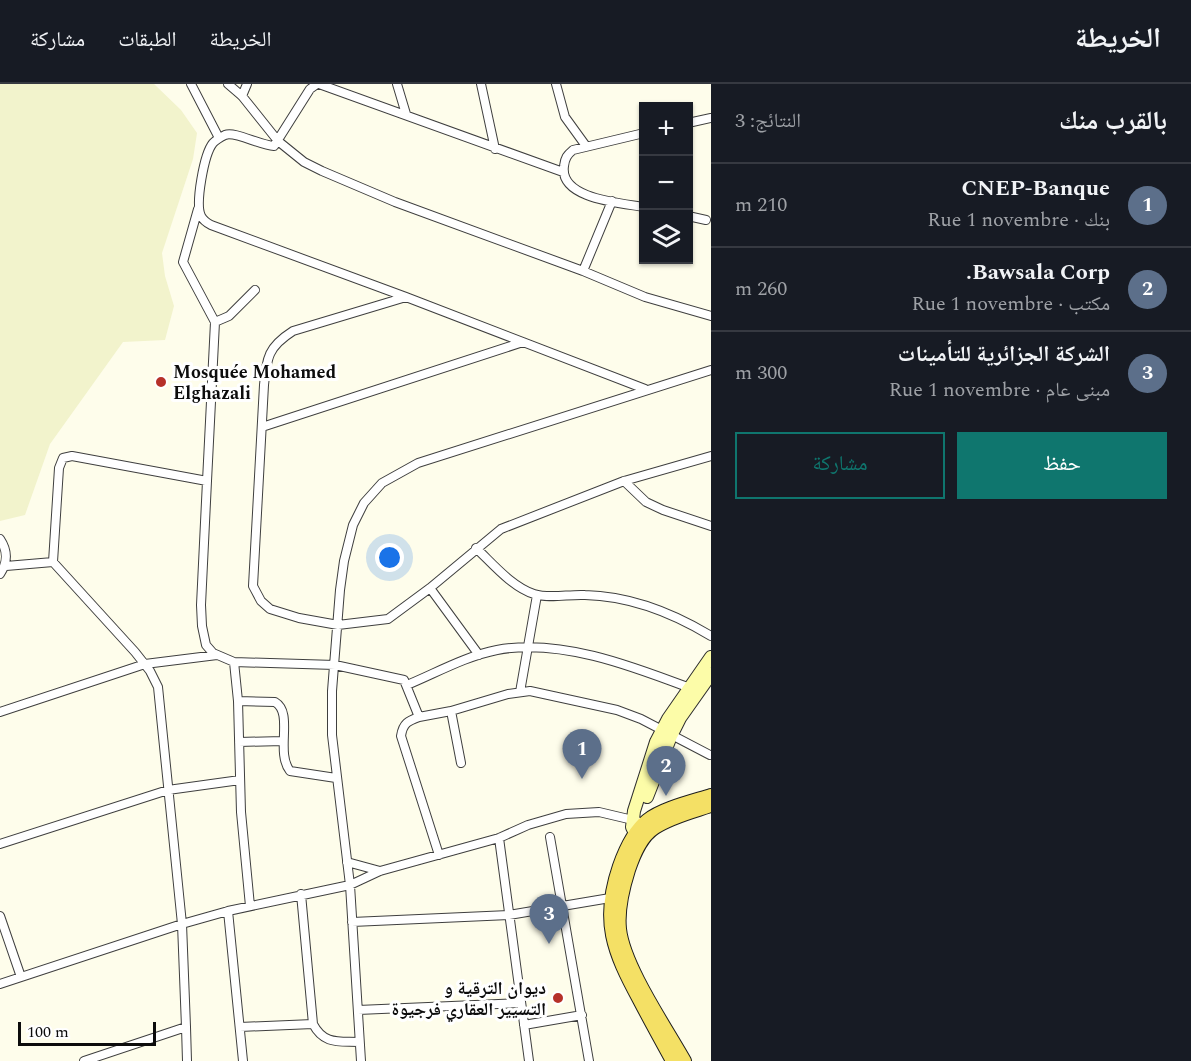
<!DOCTYPE html>
<html lang="ar">
<head>
<meta charset="utf-8">
<style>
  :root { --surface:#171b24; --page:#242831; --text:#f1f3f6; --muted:#9ea1a6; --line:#363941; --accent:#0f766e }
  body { margin:0; font-family:Spectral,"Noto Naskh Arabic",serif; background:var(--page); color:var(--text); direction:rtl }
  .controls { position:absolute; right:18px; top:18px; display:grid; overflow:hidden; border-radius:0px; box-shadow:0 2px 4px #0004 }
  .controls button { width:54px; height:54px; display:grid; place-items:center; padding:0; border:0; border-bottom:2px solid var(--line); background:var(--surface); color:var(--text); font:30px sans-serif }
  .scale { position:absolute; left:18px; bottom:15px; width:138px; box-sizing:border-box; padding-left:6px; border:3px solid #0c0c0c; border-top:0; font-size:16px; line-height:21px; white-space:nowrap; color:#0c0c0c; -webkit-text-stroke:4px #fff; paint-order:stroke }
  .you { position:absolute; left:390px; top:474px; width:21px; height:21px; margin:-15px; border:4px solid #fff; border-radius:50%; background:#1a73e8; box-shadow:0 0 0 9px #1a73e833 }
  .badge { display:grid; place-items:center; width:39px; height:39px; border-radius:50%; background:var(--accent); color:#fff; font-size:20px; font-weight:700 }
  .pin { position:absolute; translate:-50% -50px; filter:drop-shadow(0 2px 3px #0008) }
  .pin::after { content:''; position:absolute; top:32px; width:21px; height:18px; background:inherit; clip-path:polygon(0 0,100% 0,50% 100%) }
  .list { margin:0; padding:0; list-style:none }
  h2 { display:flex; justify-content:space-between; align-items:center; height:78px; margin:0; padding:0 24px; font-size:26px }
  h2 small { font-size:20px; font-weight:400; color:var(--muted) }
  .list li { display:grid; grid-template-columns:39px 1fr auto; gap:18px; align-items:center; box-sizing:border-box; height:84px; padding:0 24px; border-top:2px solid var(--line) }
  .list b { display:block; font-size:22px; white-space:nowrap }
  .list p { margin:0; font-size:20px; white-space:nowrap; color:var(--muted) }
  .list em { font-size:20px; font-style:normal; color:var(--muted) }
  .actions { display:flex; gap:12px; padding:18px 24px }
  .actions a { flex:1; padding:14px 0; border:2px solid var(--accent); border-radius:0px; text-align:center; font-size:21px; color:var(--accent) }
  .actions .main { background:var(--accent); color:#fff }
  .icon { flex:none; width:33px; height:33px; fill:none; stroke:currentColor; stroke-width:2; stroke-linecap:round; stroke-linejoin:round }
  .map { position:relative; flex:none; width:711px; height:977px; overflow:hidden; direction:ltr }
  header { display:flex; align-items:center; gap:36px; box-sizing:border-box; height:84px; padding:0 30px; background:var(--surface); border-bottom:2px solid var(--line) }
  header strong { font-size:28px }
  nav { display:flex; gap:33px; margin-inline-start:auto; font-size:21px }
  main { display:flex }
  aside { flex:1; background:var(--surface) }
  .map>svg:first-child { display:block }
  .farmland { fill:#f2f3cc }
  .lines { fill:none; stroke-linecap:round; stroke-linejoin:round }
  .street-casing { stroke:#3f3f3f; stroke-width:10 }
  .secondary-casing { stroke:#2e2e2e; stroke-width:14 }
  .primary-casing { stroke:#1d1d1d; stroke-width:14 }
  .street { stroke:#fff; stroke-width:8 }
  .secondary { stroke:#fcfca8; stroke-width:12 }
  .primary { stroke:#f4e065; stroke-width:12 }
  .poi-dot { fill:#b63129; stroke:#fff; stroke-width:2 }
  .labels { text-anchor:middle; stroke-width:6; stroke-linejoin:round; paint-order:stroke }
  .poi-label { font-size:18px; font-weight:bold; fill:#0c0c0c; stroke:#fff; text-anchor:start }
</style>
</head>
<body>
<header>
<strong>الخريطة</strong>
<nav><a>الخريطة</a><a>الطبقات</a><a>مشاركة</a></nav>
</header>
<main>
<aside>
<h2>بالقرب منك<small>النتائج: 3</small></h2>
<ul class="list">
<li><span class="badge" style="background:#5c6f8a">1</span><div><b>CNEP-Banque</b><p>بنك · Rue 1 novembre</p></div><em>210 m</em></li>
<li><span class="badge" style="background:#5c6f8a">2</span><div><b>Bawsala Corp.</b><p>مكتب · Rue 1 novembre</p></div><em>260 m</em></li>
<li><span class="badge" style="background:#5c6f8a">3</span><div><b>الشركة الجزائرية للتأمينات</b><p>مبنى عام · Rue 1 novembre</p></div><em>300 m</em></li>
</ul>
<div class="actions"><a class="main">حفظ</a><a>مشاركة</a></div>
</aside>
<div class="map">
<svg width="711" height="977" viewBox="0 0 711 977">
  <rect width="100%" height="100%" fill="#fefdeb"/>
  <path class="farmland" d="M0 0H154L181 26 197 49 193 75 162 169 165 192 174 222 165 256 123 258 50 360 25 431 0 437Z"/>
  <g class="lines">
    <g class="street-casing">
      <path id="street" d="M191 0 219 54
        M228 0 242 12 278 57 304 78 322 87 395 118 583 187 645 213 711 232
        M317 0 310 5 274 62C259 61 235 47 225 51 221 53 216 56 213 59 204 70 195 120 201 132 203 136 207 139 211 141L406 213 645 305
        M319 0 563 88
        M397 0 406 30
        M481 0 495 65
        M556 0 565 33 586 62
        M242 12 247 0
        M688 39 711 34
        M644 49 573 66C567 71 565 74 564 82 559 115 621 119 644 123
        M198 125 183 178 215 238 207 397
        M688 132 706 136
        M583 187 612 117
        M406 213 293 247C268 263 267 273 264 301L253 502 261 517 270 525 299 534 338 541 388 535 430 504 501 445 624 397 711 372
        M215 238 229 232 255 206
        M262 343 523 258
        M624 397 646 418 663 426 711 442
        M0 455C8 467 8 478 0 490
        M476 464C493 480 512 503 534 510 549 515 569 510 585 511 630 512 673 529 711 552
        M6 482 53 478
        M430 504 479 571
        M234 578 238 617 241 728 250 822
        M407 601C436 589 466 572 497 566 560 554 632 582 690 604
        M520 608 537 511
        M238 617 275 618C294 629 275 668 290 687L336 694
        M451 627 461 679
        M0 628 145 580 217 571
        M419 633 451 627 508 610 530 607 617 626 641 635 710 671
        M239 658 283 657
        M550 753 589 977
        M499 754 529 977
        M0 760 168 706 240 696
        M439 771 401 652C403 639 408 637 419 633L404 596 335 581 234 578 213 569 206 561 202 542 201 521 207 397 72 372 63 374 59 384 53 478 135 568 150 587 158 603 182 840 228 827 350 801 380 787 499 754 528 741 566 730 599 728 637 737
        M347 778 380 787
        M301 810 313 940C324 961 339 957 359 958
        M228 827 243 977
        M0 832 21 893
        M352 838 509 831 616 813
        M0 900 182 840 186 943 84 977
        M358 926 521 919
        M524 941 582 931
        M186 943 187 977
        M240 943 313 940
        M361 977 350 801 332 651V607L340 506 344 477 353 441 364 419 382 399 418 379 711 286"/>
    </g>
    <g class="secondary-casing">
      <path id="secondary" d="M647 713 671 652 680 634 711 590
        M639 757 632 743 634 727 656 658 668 635 711 573"/>
    </g>
    <g class="primary-casing">
      <path id="primary" d="M672 977C661 957 650 937 639 916 613 868 600 837 619 782 625 765 633 747 647 736 662 724 692 717 711 711
        M685 977C666 943 624 882 620 845 618 826 623 805 629 786 634 771 641 753 655 744 672 733 693 728 711 722"/>
    </g>
    <use href="#street" class="street"/>
    <use href="#secondary" class="secondary"/>
    <use href="#primary" class="primary"/>
  </g>
  <g class="poi-dot">
    <circle cx="161" cy="298" r="6"/>
    <circle cx="558" cy="914" r="6"/>
  </g>
  <g class="labels">
    <g class="poi-label">
      <text x="173" y="294">Mosquée Mohamed<tspan x="173" dy="21">Elghazali</tspan></text>
      <text x="546" y="910" text-anchor="end">ديوان الترقية و<tspan x="546" dy="21">التسيير العقاري فرجيوة</tspan></text>
    </g>
  </g>
</svg>
<div class="controls">
<button>+</button>
<button>−</button>
<button><svg class="icon" aria-label="layers" viewBox="0 0 24 24"><path d="M12 4l9 5-9 5-9-5zM3 14l9 5 9-5"/></svg></button>
</div>
<div class="scale">100 m</div>
<div class="you"></div>
<div class="pin badge" style="left:582px;top:695px;background:#5c6f8a">1</div>
<div class="pin badge" style="left:666px;top:712px;background:#5c6f8a">2</div>
<div class="pin badge" style="left:549px;top:860px;background:#5c6f8a">3</div>
</div>
</main>
</body>
</html>
